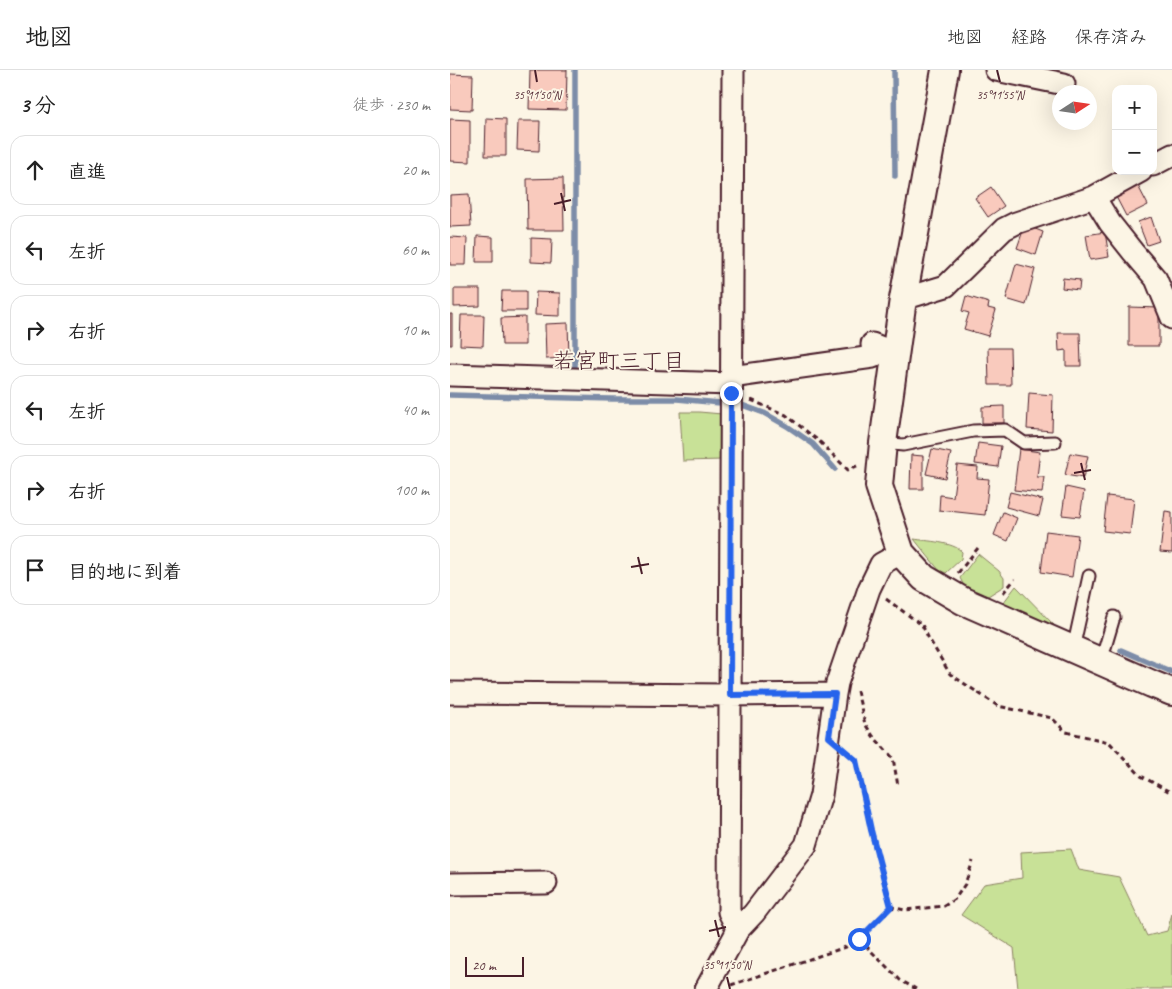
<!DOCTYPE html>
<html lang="ja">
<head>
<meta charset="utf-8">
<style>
  :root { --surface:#fff; --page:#f2f2f2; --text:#222; --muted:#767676; --line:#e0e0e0 }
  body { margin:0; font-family:Caveat,"Klee One",sans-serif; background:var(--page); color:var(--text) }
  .controls { position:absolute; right:15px; top:15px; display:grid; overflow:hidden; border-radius:10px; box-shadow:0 5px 20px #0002 }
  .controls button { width:45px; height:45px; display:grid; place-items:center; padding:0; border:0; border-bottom:1px solid var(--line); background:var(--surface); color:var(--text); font:25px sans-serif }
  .compass { position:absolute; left:602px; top:15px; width:45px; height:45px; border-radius:50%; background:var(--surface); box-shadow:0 5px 20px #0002; rotate:78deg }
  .scale { position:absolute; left:15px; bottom:12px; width:59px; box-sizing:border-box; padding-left:5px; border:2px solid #4a1f2b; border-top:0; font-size:14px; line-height:18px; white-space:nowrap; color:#4a1f2b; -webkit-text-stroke:4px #fcf5e5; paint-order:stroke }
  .stop { position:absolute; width:15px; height:15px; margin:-11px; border:4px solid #2563eb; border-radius:50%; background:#fff }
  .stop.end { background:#2563eb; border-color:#fff; box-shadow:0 1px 5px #0008 }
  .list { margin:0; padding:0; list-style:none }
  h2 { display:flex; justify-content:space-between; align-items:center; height:65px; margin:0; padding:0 20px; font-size:21px }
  h2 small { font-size:16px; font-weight:400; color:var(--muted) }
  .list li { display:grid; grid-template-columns:32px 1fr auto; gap:15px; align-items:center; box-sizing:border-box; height:70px; margin:0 10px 10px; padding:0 10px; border:1px solid var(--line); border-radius:15px }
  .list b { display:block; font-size:19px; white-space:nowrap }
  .list em { font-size:16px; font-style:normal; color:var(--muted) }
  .icon { flex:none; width:28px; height:28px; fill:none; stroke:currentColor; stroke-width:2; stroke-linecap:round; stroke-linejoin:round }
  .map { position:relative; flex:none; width:722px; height:919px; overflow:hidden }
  header { display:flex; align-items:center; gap:30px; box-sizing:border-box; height:70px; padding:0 25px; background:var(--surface); border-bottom:1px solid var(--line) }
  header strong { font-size:24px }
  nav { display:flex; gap:28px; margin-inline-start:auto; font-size:18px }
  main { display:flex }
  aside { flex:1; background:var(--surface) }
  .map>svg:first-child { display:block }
  .green { fill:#c8e197; stroke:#898061 }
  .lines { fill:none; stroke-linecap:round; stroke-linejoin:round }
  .stream { stroke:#7c8ca8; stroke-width:5.5 }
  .building { fill:#f9cabd; stroke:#4a1f2b }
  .service-casing { stroke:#4a1f2b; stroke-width:15 }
  .minor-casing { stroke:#4a1f2b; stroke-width:25 }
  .tertiary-casing { stroke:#4a1f2b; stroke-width:30 }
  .path { stroke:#4a1f2b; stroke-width:3; stroke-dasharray:5 4; stroke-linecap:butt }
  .service { stroke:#fcf5e5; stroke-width:11 }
  .minor { stroke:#fcf5e5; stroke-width:21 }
  .tertiary { stroke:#fcf5e5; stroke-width:26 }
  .route { stroke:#2563eb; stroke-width:6 }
  .ticks { fill:none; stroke:#4a1f2b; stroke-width:2 }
  .labels { text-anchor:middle; stroke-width:4; stroke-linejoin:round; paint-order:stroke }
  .neighbourhood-label { font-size:22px; fill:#4a1f2b; stroke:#fcf5e5 }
  .ticks-label { font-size:12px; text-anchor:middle; fill:#4a1f2b; stroke:#fcf5e5; stroke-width:4; stroke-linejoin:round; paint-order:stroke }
</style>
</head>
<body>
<header>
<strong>地図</strong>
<nav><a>地図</a><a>経路</a><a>保存済み</a></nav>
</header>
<main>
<aside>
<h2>3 分<small>徒歩 · 230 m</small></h2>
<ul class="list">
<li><svg class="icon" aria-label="ahead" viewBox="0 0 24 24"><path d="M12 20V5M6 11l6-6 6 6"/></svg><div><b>直進</b></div><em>20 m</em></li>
<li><svg class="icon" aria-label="left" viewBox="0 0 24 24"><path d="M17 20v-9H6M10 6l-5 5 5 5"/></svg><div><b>左折</b></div><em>60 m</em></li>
<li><svg class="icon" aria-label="right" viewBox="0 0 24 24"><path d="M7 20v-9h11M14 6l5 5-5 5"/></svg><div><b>右折</b></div><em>10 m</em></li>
<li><svg class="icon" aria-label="left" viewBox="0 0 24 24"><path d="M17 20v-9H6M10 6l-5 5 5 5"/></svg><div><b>左折</b></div><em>40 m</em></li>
<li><svg class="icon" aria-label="right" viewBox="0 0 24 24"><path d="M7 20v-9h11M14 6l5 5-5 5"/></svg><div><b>右折</b></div><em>100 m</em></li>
<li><svg class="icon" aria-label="arrive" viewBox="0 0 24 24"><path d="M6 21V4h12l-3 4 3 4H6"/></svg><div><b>目的地に到着</b></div></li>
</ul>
</aside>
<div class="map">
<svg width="722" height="919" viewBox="0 0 722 919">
  <rect width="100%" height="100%" fill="#fcf5e5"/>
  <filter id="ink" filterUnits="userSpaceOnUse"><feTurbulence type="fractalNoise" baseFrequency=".02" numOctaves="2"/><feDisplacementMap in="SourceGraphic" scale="10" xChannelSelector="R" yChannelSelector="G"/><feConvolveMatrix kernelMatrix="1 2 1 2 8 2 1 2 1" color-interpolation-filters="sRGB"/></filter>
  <g filter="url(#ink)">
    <path class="green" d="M230 342H249L272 344V390L233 391Z
      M464 469C476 471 504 472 512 482L511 489 496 503 489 500Z
      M528 484 549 501 554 508V516L538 526 534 527 514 516 510 508Z
      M566 516 604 555V560L550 537Z
      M621 779 629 800 669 807 697 866 717 861 722 844V919H568L564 878 511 845 534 814 572 808 571 782Z"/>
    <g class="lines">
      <path class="stream" d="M125 0V301
        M444 0 445 106
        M0 325 162 329H227L292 335 314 343 337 356 363 374 385 399
        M671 580 722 602"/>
    </g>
    <path class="building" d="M80 0H117L116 40 79 39Z
      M0 4 23 5 22 40 0 39Z
      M36 48 56 49V86H35Z
      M0 49 20 50V92L0 91Z
      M68 51H90L89 81 67 80Z
      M113 108 114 160H78L77 109Z
      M687 114 698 135 676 146 665 125Z
      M541 117 554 136 538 147 525 128Z
      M19 124 21 156 0 157V125Z
      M701 147 709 171 697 175 688 152Z
      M575 155 593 162 586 185 567 178Z
      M655 162 659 187 640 190 636 165Z
      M27 166 43 167V192H26Z
      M0 167 17 168 16 195H0Z
      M81 168 102 169 101 193 81 192Z
      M566 194 585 199 576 235 556 229Z
      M613 208 630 210 629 220 612 218Z
      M4 219H30V236L4 237Z
      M52 221H76V241H51Z
      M86 222 110 223V246L85 245Z
      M516 226 539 233 538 238 546 240 538 266 514 259 519 243 512 241Z
      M679 237 709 238V276H679Z
      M0 244H2V275H0Z
      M11 245H34L33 276 10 275Z
      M75 247V275H52L51 248Z
      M118 253 119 288 96 289 95 254Z
      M608 263H630L631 296H616V280L609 281Z
      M538 278H560L561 315H539Z
      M579 323 603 325 602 361 577 359Z
      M554 336V353H532V337Z
      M528 373 551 376 548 397 525 394Z
      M482 379 501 383 495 408 476 404Z
      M569 379 590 382 587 407H594L592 423 564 420Z
      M620 383 638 386 633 408 615 405Z
      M461 385 473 386V419H460Z
      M507 395 528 397 527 408 539 409 535 445 489 440 490 425 503 427Z
      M616 417 634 421 630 447 612 445Z
      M560 422 593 430 589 446 556 437Z
      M657 426 684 429 680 464 653 461Z
      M715 441 722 442V483L710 482Z
      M553 442 567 448 558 471 544 465Z
      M596 461 628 465 622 507 591 502Z"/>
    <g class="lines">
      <g class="service-casing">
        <path id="service" d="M433 373 453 375 523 361 555 360 574 373 605 372
          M623 579 639 506
          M651 591 664 547"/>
      </g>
      <g class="minor-casing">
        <path id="minor" d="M283 0 279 842 288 860
          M546 0 614 14
          M703 95 722 85
          M644 127 660 153 683 182 706 209 722 248
          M453 229 496 216 554 159 566 153 644 127 691 101
          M0 305 281 314
          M281 307 423 287 422 274 445 283
          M0 623 280 625 385 624
          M0 814 96 813
          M256 919 288 860 304 843 356 775 371 725 385 624 387 613 419 519 431 494 451 483"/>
      </g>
      <g class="tertiary-casing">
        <path id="tertiary" d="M495 0 453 229 433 373 429 416 451 483 474 508 513 531 702 614 722 622"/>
      </g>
      <path class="path" d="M301 330 336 345 370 372 398 400 409 395
        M508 503 528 478
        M553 523 565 509
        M436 529 472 555 478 567 500 604 548 636 602 648 616 662 659 672 691 706 722 723
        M407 621 415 654 423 666 443 688 448 716
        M397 682 406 690 421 760 441 837 455 840 494 836 505 829 515 814 523 791
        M409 869 450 910 466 919
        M281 915 396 877 409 869 441 837"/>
      <use href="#service" class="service"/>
      <use href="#minor" class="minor"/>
      <use href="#tertiary" class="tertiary"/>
    </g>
  </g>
  <g class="lines" filter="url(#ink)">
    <path class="route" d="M281 323 280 625 385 624 379 667 406 690 421 760 441 837 409 869"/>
  </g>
  <path class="ticks" d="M85 0 87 12M547 0 550 12M111 123 115 141M104 134 121 130M631 393 635 410M624 403 641 400M188 487 192 504M181 497 199 494M265 850 269 867M259 861 276 857M277 907 280 919"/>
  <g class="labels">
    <g class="neighbourhood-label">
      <text x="169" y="298">若宮町三丁目</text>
    </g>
  </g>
  <g class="ticks-label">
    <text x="87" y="29">35°11'50"N</text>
    <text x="550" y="29">35°11'55"N</text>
    <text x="277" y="899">35°11'50"N</text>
  </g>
</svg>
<div class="controls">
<button>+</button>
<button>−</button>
</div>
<svg class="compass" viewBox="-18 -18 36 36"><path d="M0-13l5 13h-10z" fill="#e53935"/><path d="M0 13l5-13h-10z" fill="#767676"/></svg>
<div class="scale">20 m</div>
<div class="stop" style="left:409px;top:869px"></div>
<div class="stop end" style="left:281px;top:323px"></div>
</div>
</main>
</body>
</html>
